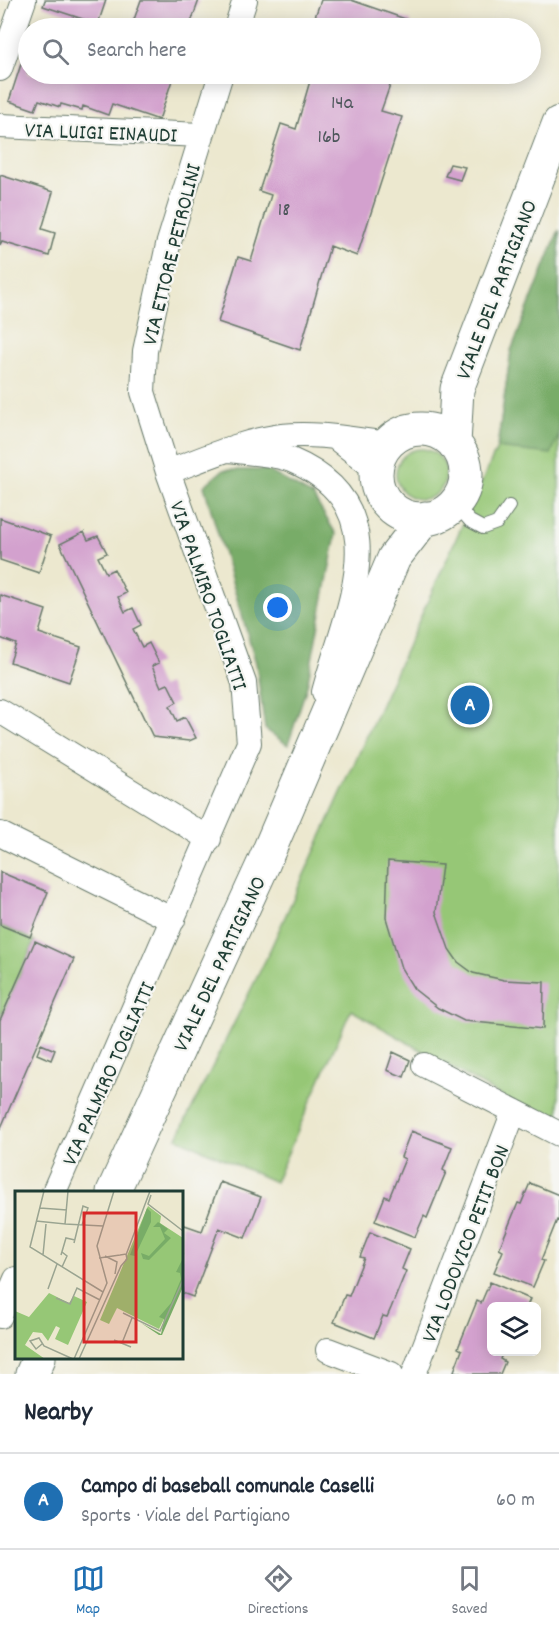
<!DOCTYPE html>
<html lang="en">
<head>
<meta charset="utf-8">
<style>
  :root { --surface:#fff; --page:#f6f6f7; --text:#1f2937; --muted:#747a83; --line:#e0e1e3; --accent:#1f6fb2 }
  body { margin:0; font-family:Dekko,sans-serif; background:var(--page); color:var(--text) }
  .controls { position:absolute; right:18px; bottom:18px; display:grid; overflow:hidden; border-radius:9px; box-shadow:0 3px 15px #0003 }
  .controls button { width:54px; height:54px; display:grid; place-items:center; padding:0; border:0; border-bottom:2px solid var(--line); background:var(--surface); color:var(--text); font:30px sans-serif }
  .you { position:absolute; left:278px; top:608px; width:21px; height:21px; margin:-15px; border:4px solid #fff; border-radius:50%; background:#1a73e8; box-shadow:0 0 0 9px #1a73e833 }
  .badge { display:grid; place-items:center; width:39px; height:39px; border-radius:50%; background:var(--accent); color:#fff; font-size:20px; font-weight:700 }
  .pin { position:absolute; translate:-50% -50%; border:3px solid #fff; box-shadow:0 2px 6px #0006 }
  .list { margin:0; padding:0; list-style:none }
  h2 { display:flex; justify-content:space-between; align-items:center; height:78px; margin:0; padding:0 24px; font-size:26px }
  h2 small { font-size:20px; font-weight:400; color:var(--muted) }
  .list li { display:grid; grid-template-columns:39px 1fr auto; gap:18px; align-items:center; box-sizing:border-box; height:96px; padding:0 24px; border-top:2px solid var(--line) }
  .list b { display:block; font-size:22px; white-space:nowrap }
  .list p { margin:0; font-size:20px; white-space:nowrap; color:var(--muted) }
  .list em { font-size:20px; font-style:normal; color:var(--muted) }
  .icon { flex:none; width:33px; height:33px; fill:none; stroke:currentColor; stroke-width:2; stroke-linecap:round; stroke-linejoin:round }
  .map { position:relative; flex:none; width:559px; height:1374px; overflow:hidden }
  .search { position:absolute; background:var(--surface); box-shadow:0 3px 15px #0003; left:18px; right:18px; top:18px; height:66px; display:flex; align-items:center; gap:15px; box-sizing:border-box; padding:0 21px; border-radius:33px; color:var(--muted); font-size:22px }
  .sheet { height:174px; background:var(--surface) }
  nav { display:flex; justify-content:space-around; align-items:center; box-sizing:border-box; height:84px; border-top:2px solid var(--line); background:var(--surface); font-size:16px; color:var(--muted) }
  nav a { display:grid; justify-items:center; gap:3px }
  nav .on { color:var(--accent) }
  .map>svg:first-child { display:block }
  .green { fill:#96c776; stroke:#5a8255; stroke-width:1.5 }
  .forest { fill:#78ac67; stroke:#4c744e; stroke-width:1.5 }
  .building { fill:#d3a1ce }
  .lines { fill:none; stroke-linecap:round; stroke-linejoin:round }
  .service-casing { stroke:#67796a; stroke-width:14 }
  .minor-casing { stroke:#67796a; stroke-width:26 }
  .secondary-casing { stroke:#67796a; stroke-width:35 }
  .service { stroke:#fff; stroke-width:12 }
  .minor { stroke:#fff; stroke-width:24 }
  .secondary { stroke:#fff; stroke-width:33 }
  .labels { text-anchor:middle; stroke-width:4.5; stroke-linejoin:round; paint-order:stroke }
  .number-label { font-size:20px; fill:#4c565a }
  .street-label { font-size:22px; fill:#1f3d34; stroke:#f6f6f2 }
  .inset-road { fill:none; stroke:#9aa491; stroke-width:1.5 }
  .view { fill:#d62828; fill-opacity:0.15; stroke:#d62828; stroke-width:3 }
  .inset-edge { fill:none; stroke:#1f3d34; stroke-width:3 }
</style>
</head>
<body>
<div class="map">
<svg width="559" height="1374" viewBox="0 0 559 1374">
  <rect width="100%" height="100%" fill="#f6f6f2"/>
  <filter id="ink" filterUnits="userSpaceOnUse"><feTurbulence type="fractalNoise" baseFrequency=".0167" numOctaves="2"/><feDisplacementMap in="SourceGraphic" scale="12" xChannelSelector="R" yChannelSelector="G"/><feConvolveMatrix kernelMatrix="1 2 1 2 8 2 1 2 1" color-interpolation-filters="sRGB"/></filter>
  <filter id="wash" filterUnits="userSpaceOnUse"><feTurbulence type="fractalNoise" baseFrequency=".008" numOctaves="4" result="noise"/><feDisplacementMap in="SourceGraphic" scale="24" xChannelSelector="R" yChannelSelector="G"/><feGaussianBlur stdDeviation="1.35" result="paint"/><feColorMatrix in="noise" values="0 0 0 0 0 0 0 0 0 0 0 0 0 0 0 0 0 1.4 0 .05"/><feComposite in="paint" operator="in"/></filter>
  <g filter="url(#wash)">
    <rect width="100%" height="100%" fill="#ece8cf"/>
    <path class="green" d="M559 230V1129L351 1010 275 1182 177 1138 265 961 497 448 511 351Z
      M396 474a25 25 0 1 1 50 0a25 25 0 1 1-50 0Z
      M0 925 35 941 0 1020Z"/>
    <path class="forest" d="M559 230V435L551 454 497 448 511 351Z
      M223 470H267L313 496 336 534 307 686 288 745 265 729 256 663 204 486Z"/>
    <g id="blocks">
      <path class="building" d="M45 0H106L98 24 43 6Z
        M141 0H199L189 28H131Z
        M321 0H351L411 21 409 28H311Z
        M25 52 28 53V74H174L159 120 112 104 108 115 83 106 82 110 61 104 60 107 39 100 35 110 9 101Z
        M312 74H394L381 111 402 117 357 256 330 246 300 350 218 322 238 257 251 261 271 195 259 191 281 124 296 129Z
        M450 164 465 167 460 180 445 176Z
        M0 175 53 192 42 229 55 233 49 256 2 242 0 246Z
        M0 518 51 536 39 573 0 560Z
        M84 532 88 540 98 536 107 553 98 557 106 573 114 569 126 593 118 597 125 612 133 608 141 625 133 629 142 647 149 643 159 663 152 666 161 687 168 684 177 702 170 706 177 721 185 717 196 738 189 741 153 737 60 544Z
        M0 595 46 610 39 633 81 647 69 682 10 662 16 644 0 638Z
        M388 861 442 865 436 912 449 949 458 962 473 973 504 980 544 982 543 1029 464 1021 438 1008 414 989 401 968 386 918Z
        M0 872 48 892 30 937 0 925Z
        M35 941 74 959 0 1130V1020Z
        M41 1044 55 1050 51 1060 37 1054Z
        M393 1052 410 1060 404 1077 387 1070Z
        M411 1131 452 1147 443 1170 446 1172 427 1218 424 1216 415 1237 375 1221 385 1196 389 1198 405 1159 401 1157Z
        M220 1182 261 1197 245 1238 219 1228 193 1297 182 1293V1224L202 1231Z
        M530 1183 559 1195V1221L557 1220 541 1260 544 1261 533 1287 494 1272 503 1251 499 1249 518 1203 521 1204Z
        M370 1232 410 1249 402 1269 406 1271 391 1308 387 1317 383 1316 374 1338 334 1322 345 1295 349 1296 364 1258 360 1257Z
        M490 1282 530 1299 527 1306H492V1352H503L500 1359 505 1362 500 1374H462L454 1371 462 1350 458 1348 477 1301 481 1303Z"/>
    </g>
  </g>
  <g filter="url(#ink)">
    <use href="#blocks" fill-opacity="0" stroke="#67796a" stroke-width="1.5"/>
    <g class="lines">
      <g class="service-casing">
        <path id="service" d="M455 504 470 521 483 528 497 523 509 506"/>
      </g>
      <g class="minor-casing">
        <path id="minor" d="M236 28 245 0
          M0 69 24 0
          M0 126 201 135
          M336 438 377 470
          M228 450C247 453 273 453 291 460 402 507 346 608 324 692
          M168 472C205 458 243 441 282 436 317 432 354 440 388 444
          M0 711 209 839
          M0 834 173 920
          M424 1065 559 1134
          M54 1192 249 743 244 683 168 472 143 392 145 351 168 245 221 74
          M0 1316 16 1279
          M328 1350 391 1374
          M414 1374 514 1111"/>
      </g>
      <g class="secondary-casing">
        <path id="secondary" d="M376 474a45 45 0 1 1 90 0a45 45 0 1 1-90 0Z
          M454 444 457 389 559 123
          M113 1192 262 867 394 558 425 518
          M32 1374 39 1358"/>
      </g>
      <use href="#service" class="service"/>
      <use href="#minor" class="minor"/>
      <use href="#secondary" class="secondary"/>
    </g>
  </g>
  <g class="labels">
    <g class="number-label">
      <text x="342" y="108">14a</text>
      <text x="329" y="142">16b</text>
      <text x="284" y="215">18</text>
    </g>
    <g class="street-label">
      <text transform="translate(101 131) rotate(2)" y="8">VIA LUIGI EINAUDI</text>
      <text transform="translate(170 254) rotate(-76)" y="8">VIA ETTORE PETROLINI</text>
      <text transform="translate(495 289) rotate(-69)" y="8">VIALE DEL PARTIGIANO</text>
      <text transform="translate(210 595) rotate(71)" y="8">VIA PALMIRO TOGLIATTI</text>
      <text transform="translate(218 963) rotate(-65)" y="8">VIALE DEL PARTIGIANO</text>
      <text transform="translate(107 1073) rotate(-66)" y="8">VIA PALMIRO TOGLIATTI</text>
      <text transform="translate(464 1243) rotate(-69)" y="8">VIA LODOVICO PETIT BON</text>
    </g>
  </g>
  <g transform="translate(15 1191)">
    <rect width="168" height="168" fill="#ece8cf"/>
    <path d="M133 15 146 25 145 32 168 47V90L144 138 102 117 94 133 85 129ZM34 102 54 112 59 105 72 111 53 154 40 148 45 137 41 135 33 150 27 142 18 141 10 154 30 168H0V120L14 126Z" fill="#96c776"/>
    <path d="M132 17 136 21V31L120 65 115 64ZM143 31 153 38 149 42 156 47 134 69 128 68 126 62 134 65 150 48 145 36H138ZM168 67V96L147 144H144L126 132 146 143 149 128 144 126 156 112 166 88 165 82 161 81Z" fill="#78ac67"/>
    <path class="inset-road" d="M29 0 15 56 88 101M136 4 133 13 168 40M25 17 52 19M21 30 50 33 53 0M50 33 88 35M59 52 68 15 73 17 67 34M47 61 52 65 47 76M28 64 31 33M46 64 51 47 60 49M111 64 135 0M90 65 102 71 100 83M84 67 105 64M33 98 42 73M41 107 55 113 62 97 85 109M108 122 145 140 168 89M99 149 116 156M107 152 117 127M27 153 21 158 15 150 24 147 29 155 58 168M59 168 92 92 82 55 99 0M64 168 106 75 112 68 111 63 105 64"/>
    <path class="view" d="M69 22H121V151H69Z"/>
    <rect width="168" height="168" class="inset-edge"/>
  </g>
</svg>
<div class="controls">
<button><svg class="icon" aria-label="layers" viewBox="0 0 24 24"><path d="M12 4l9 5-9 5-9-5zM3 14l9 5 9-5"/></svg></button>
</div>
<div class="you"></div>
<div class="pin badge" style="left:470px;top:705px">A</div>
<div class="search"><svg class="icon" aria-label="search" viewBox="0 0 24 24"><circle cx="10" cy="10" r="6"/><path d="M15 15l6 6"/></svg>Search here</div>
</div>
<section class="sheet">
<h2>Nearby<small></small></h2>
<ul class="list">
<li><span class="badge">A</span><div><b>Campo di baseball comunale Caselli</b><p>Sports · Viale del Partigiano</p></div><em>60 m</em></li>
</ul>
</section>
<nav>
<a class="on"><svg class="icon" aria-label="map" viewBox="0 0 24 24"><path d="M3 6l6-2 6 2 6-2v14l-6 2-6-2-6 2zM9 4v14M15 6v14"/></svg>Map</a>
<a><svg class="icon" aria-label="directions" viewBox="0 0 24 24"><path d="M12 3l9 9-9 9-9-9zM9 14v-3h6M13 9l2 2-2 2"/></svg>Directions</a>
<a><svg class="icon" aria-label="saved" viewBox="0 0 24 24"><path d="M7 4h10v16l-5-4-5 4z"/></svg>Saved</a>
</nav>
</body>
</html>
